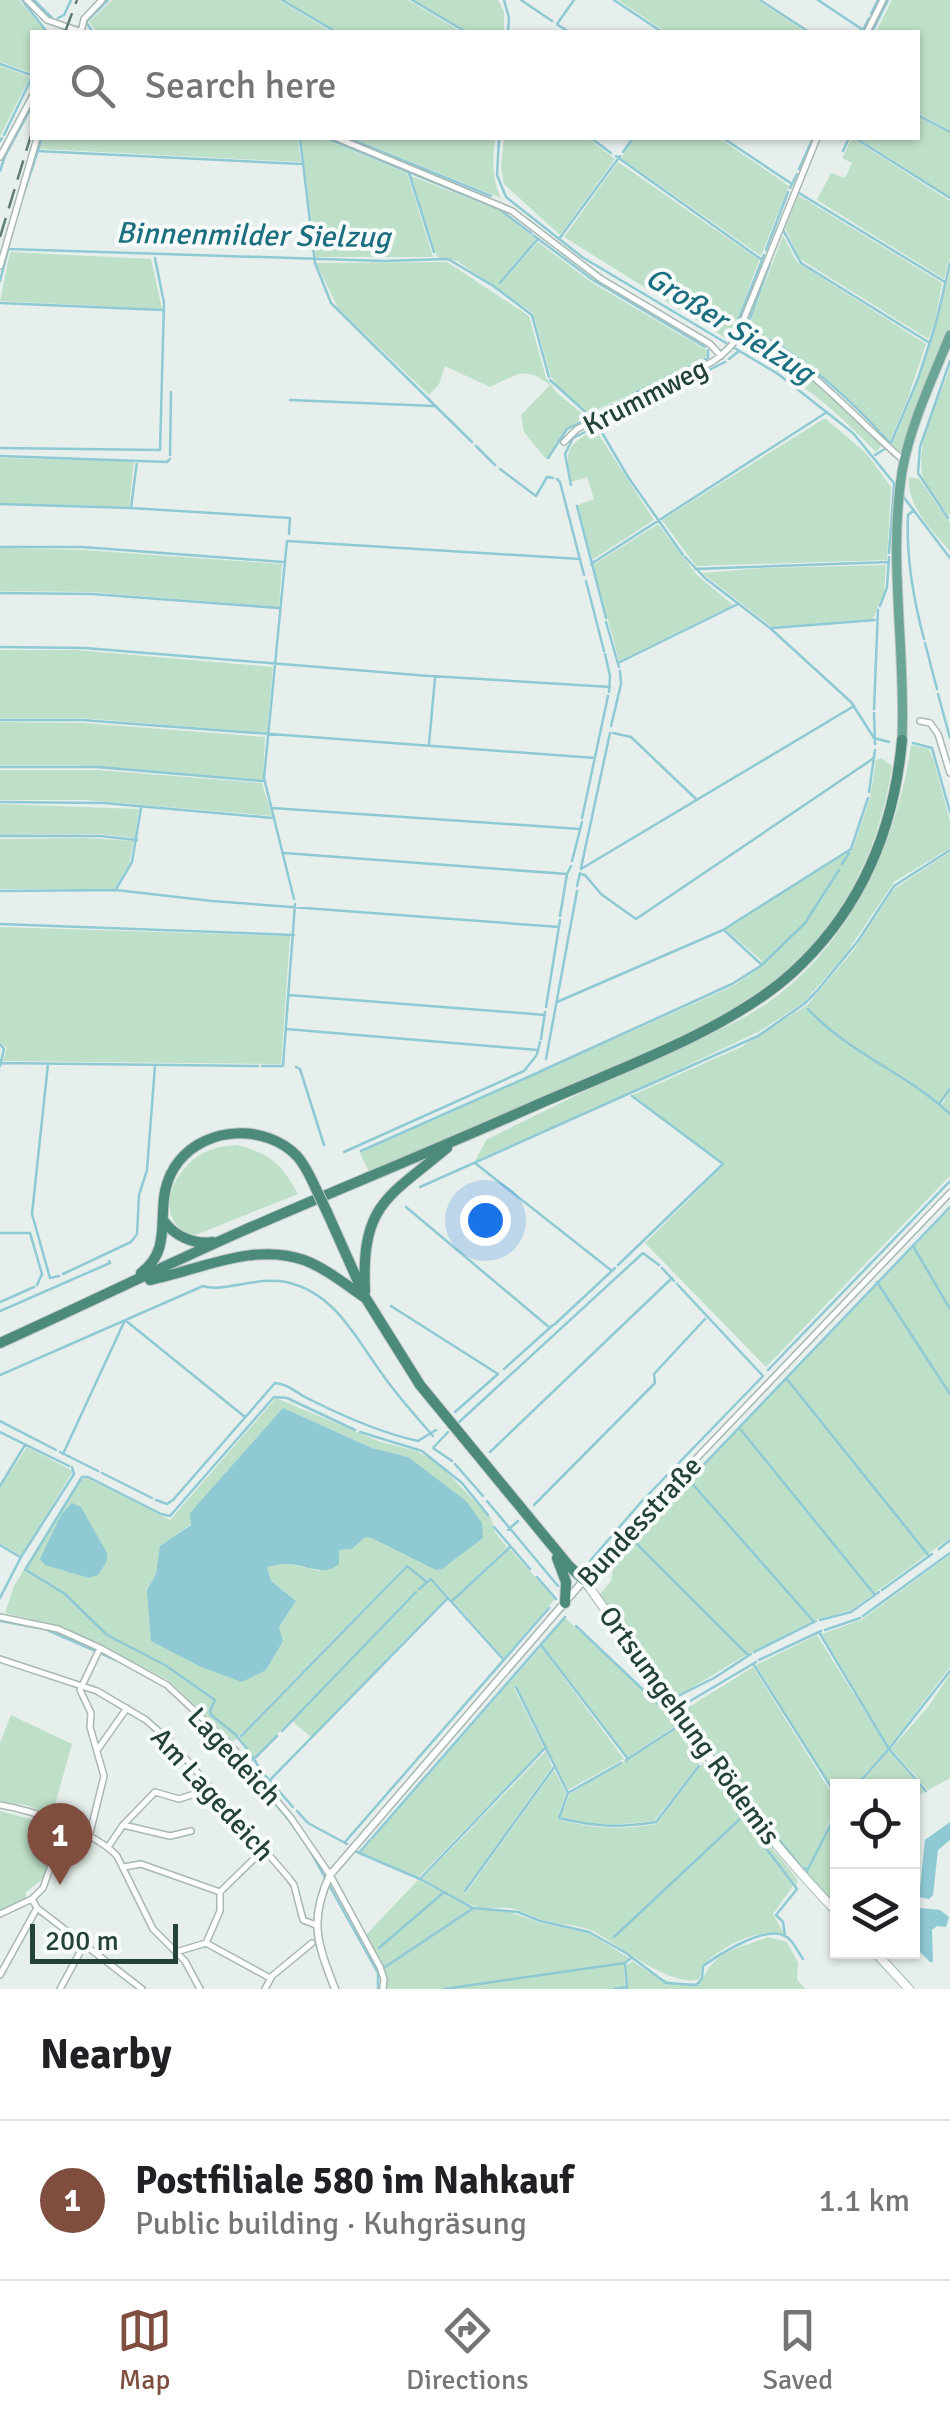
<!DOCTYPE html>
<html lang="en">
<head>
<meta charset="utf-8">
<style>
  :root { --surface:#fff; --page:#f6f6f6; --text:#202124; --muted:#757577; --line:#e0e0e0; --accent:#7f4e3f }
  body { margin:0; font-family:Signika,sans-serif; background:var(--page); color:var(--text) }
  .controls { position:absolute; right:30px; bottom:30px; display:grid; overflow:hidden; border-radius:0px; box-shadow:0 2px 8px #0004 }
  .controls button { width:90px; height:90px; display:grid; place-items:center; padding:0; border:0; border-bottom:2px solid var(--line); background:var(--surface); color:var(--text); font:50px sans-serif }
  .scale { position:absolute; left:30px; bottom:25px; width:148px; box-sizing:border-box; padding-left:10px; border:5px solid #24423a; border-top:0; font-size:28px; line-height:35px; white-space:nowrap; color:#24423a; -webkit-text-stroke:8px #f7fbf9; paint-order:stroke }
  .you { position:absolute; left:485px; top:1220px; width:35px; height:35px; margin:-25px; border:8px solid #fff; border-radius:50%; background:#1a73e8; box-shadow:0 0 0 15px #1a73e833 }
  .badge { display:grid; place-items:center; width:65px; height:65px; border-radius:50%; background:var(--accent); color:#fff; font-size:32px; font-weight:700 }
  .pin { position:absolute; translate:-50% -82px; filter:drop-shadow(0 2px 5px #0008) }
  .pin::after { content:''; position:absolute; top:52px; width:35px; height:30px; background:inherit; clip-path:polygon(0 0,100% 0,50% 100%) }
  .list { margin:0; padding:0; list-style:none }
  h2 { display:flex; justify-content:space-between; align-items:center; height:130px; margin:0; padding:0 40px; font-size:42px }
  h2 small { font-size:32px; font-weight:400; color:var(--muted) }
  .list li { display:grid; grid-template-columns:65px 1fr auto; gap:30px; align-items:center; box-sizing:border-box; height:160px; padding:0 40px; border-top:2px solid var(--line) }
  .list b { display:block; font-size:38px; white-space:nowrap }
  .list p { margin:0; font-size:32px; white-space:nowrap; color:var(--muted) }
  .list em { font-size:32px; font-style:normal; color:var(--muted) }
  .icon { flex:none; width:55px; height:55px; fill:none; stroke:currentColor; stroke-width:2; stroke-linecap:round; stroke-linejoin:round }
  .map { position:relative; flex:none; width:950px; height:1989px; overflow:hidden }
  .search { position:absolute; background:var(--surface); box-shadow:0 2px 8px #0004; left:30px; right:30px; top:30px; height:110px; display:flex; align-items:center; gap:25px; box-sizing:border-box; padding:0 35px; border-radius:0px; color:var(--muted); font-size:38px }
  .sheet { height:290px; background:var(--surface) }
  nav { display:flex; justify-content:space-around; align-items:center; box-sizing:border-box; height:140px; border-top:2px solid var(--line); background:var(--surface); font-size:28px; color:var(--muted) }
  nav a { display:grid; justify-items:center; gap:5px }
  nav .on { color:var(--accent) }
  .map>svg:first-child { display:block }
  .green { fill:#bfe0c8; fill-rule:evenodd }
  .water { fill:#8ec9d4 }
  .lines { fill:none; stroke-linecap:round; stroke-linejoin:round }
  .stream { stroke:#8ec9d4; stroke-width:2.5 }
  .minor-casing { stroke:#a8b8b2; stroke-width:8 }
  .tertiary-casing { stroke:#a8b8b2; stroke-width:9 }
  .secondary-casing { stroke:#a4bbb3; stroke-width:10 }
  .primary-casing { stroke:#c2cac8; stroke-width:11 }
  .trunk-casing { stroke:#c2cac8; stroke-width:12 }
  .minor { stroke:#fff; stroke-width:5 }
  .tertiary { stroke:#fff; stroke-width:6 }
  .secondary { stroke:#fff; stroke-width:8 }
  .primary { stroke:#6aa596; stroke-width:9 }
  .trunk { stroke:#4c8a7c; stroke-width:10 }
  .rail { stroke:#5f7d75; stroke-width:2.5; stroke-dasharray:20 10; stroke-linecap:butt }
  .trunk-bridge-casing { stroke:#c2cac8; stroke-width:12; stroke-linecap:butt }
  .trunk-bridge { stroke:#4c8a7c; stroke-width:10 }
  .labels { text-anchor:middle; stroke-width:8; stroke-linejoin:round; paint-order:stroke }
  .street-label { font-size:28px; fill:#24423a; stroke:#f7fbf9 }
  .water-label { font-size:30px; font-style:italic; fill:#1c6f80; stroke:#f7fbf9 }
</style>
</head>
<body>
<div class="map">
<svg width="950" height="1989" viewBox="0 0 950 1989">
  <rect width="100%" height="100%" fill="#e6efeb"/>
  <path class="green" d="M0 0H19L44 29 45 32H32V73L0 62Z
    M112 0H279L332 32H97L89 22Z
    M283 0H408L462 32H337Z
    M413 0H498L504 12V32H467Z
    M618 0H757L806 32H666Z
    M892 0H950V130L918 113V32H876Z
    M0 66 30 77 0 136Z
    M918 116 950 133V197L858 138H918Z
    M44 138H298L301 162 40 149Z
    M301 138H321L407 173 433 257H316Z
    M352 138H495C493 160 491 177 501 198Z
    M504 138H588L615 159 560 235 504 184 501 167Z
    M634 138H719L789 186 761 256 621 158Z
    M852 138 950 201V257L944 279 817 200 831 173 845 178 852 163 842 158Z
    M618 162 759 260 736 324 727 339 564 237Z
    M411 176 501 211 536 239 498 287 538 242 591 282 706 350 709 356 590 413 562 392 551 377 533 313 457 261 437 257Z
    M798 195 942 283 935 322 928 339 800 259 785 229Z
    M783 236 797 262 926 344 906 403 890 441C847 397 803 360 751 328L752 316Z
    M10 252 151 259 162 309 0 301Z
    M447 262 529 316 546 378 557 393 585 416 566 429 546 459 524 432 521 415 550 385C524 365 517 375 490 387L445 366 439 384 429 395 338 308 316 263Z
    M950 272V328L903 451H898L892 445 919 380Z
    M744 336C785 343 852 415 883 444L876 452C857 433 838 414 817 397 799 383 749 357 741 340Z
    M950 367V517C941 505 927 491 923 477 914 443 940 399 950 367Z
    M825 418 867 454 891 487 887 560 696 566 662 520Z
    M595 429 654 520 592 560 578 505 594 499 587 477 571 482C564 449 567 446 595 429Z
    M0 458 134 461 129 507 0 503Z
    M909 477 919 479 950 523V551C931 530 907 506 909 477Z
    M658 524 697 575 733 605 619 661 593 565Z
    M0 548 85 550 282 564 279 607 91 592 0 591Z
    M886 565 884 592 873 619 772 627 702 573 765 568Z
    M0 650H76L273 667 267 733 81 718H0Z
    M0 722 84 723 265 737 263 780 73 765H0Z
    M911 745 929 749 933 758 950 821V848L894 882 843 958 803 1003 760 1031 629 1093 475 1161 486 1140C536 1115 586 1090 637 1066 671 1049 707 1037 741 1019 840 967 896 852 911 745Z
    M881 758 892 766C878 864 826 957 738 1008 695 1034 646 1051 600 1072 523 1106 446 1139 369 1172L360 1153 733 986 762 966V961L725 929 853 849 870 798 876 760Z
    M0 770H98L262 783 272 816 86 800H0Z
    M0 804 139 809 135 838 100 834 0 835Z
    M85 838 134 841 129 864 114 889H0V839Z
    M950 852V1088L940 1103 942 1104 950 1091V1176L766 1367 645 1243 724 1165 633 1095 741 1047 807 1005 854 950 894 889Z
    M0 927 290 936 281 1064 3 1061 7 1048 0 1042Z
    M237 1145C272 1155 280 1162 298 1194L193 1236C156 1221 167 1182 193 1160 206 1149 221 1146 237 1145Z
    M950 1209V1538L851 1610 815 1620 746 1655 678 1696 670 1698 599 1595 611 1581 614 1564 688 1482Z
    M276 1398 381 1442 416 1451 436 1461 491 1518 495 1532 507 1547 452 1600 432 1578 427 1580 406 1565 234 1741 168 1680 64 1627 5 1613 14 1586 79 1480 87 1478 170 1520ZM283 1408 372 1448 408 1457 372 1537H365L352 1549 339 1550 319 1571 287 1563 266 1567 271 1581 296 1601 279 1627 147 1590 156 1574 161 1546 191 1524Z
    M27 1447 73 1471 21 1556 0 1543V1488Z
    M510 1549 555 1599 504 1658 453 1601Z
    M950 1555V1667L889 1747 822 1634 861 1620Z
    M407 1566 426 1582 431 1580 447 1598 311 1737 291 1720 254 1758 240 1738Z
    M565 1618 670 1714 677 1725 628 1757 542 1645Z
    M817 1635 888 1749 854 1786H838L837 1797 756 1665Z
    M541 1647 624 1759 568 1790 516 1685 514 1688 544 1748 419 1877C398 1873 381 1858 360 1853Z
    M753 1667 837 1802 823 1837 837 1814V1911L805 1877 822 1841 808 1867 803 1868 700 1741 681 1712Z
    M950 1674V1778L928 1790 891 1749 929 1706Z
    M11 1715 72 1744 52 1815 26 1805 0 1801V1743Z
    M678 1728 700 1763 654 1821 600 1826 560 1817 570 1794Z
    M546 1751 552 1767 463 1892 466 1893 554 1770 566 1793 557 1819C592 1829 620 1830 656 1824L703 1763 798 1880 796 1886 741 1816 613 1937 742 1819 793 1886 773 1914 784 1934C756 1928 721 1947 702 1966L700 1979C671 1989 618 1944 593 1931 580 1925 561 1925 547 1921 534 1918 522 1910 510 1908 499 1907 489 1909 478 1907 459 1903 439 1888 422 1879Z
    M889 1751 925 1792 913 1798 912 1786H858Z
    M0 1811 52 1825 58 1833 44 1878 26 1892V1898L0 1910Z
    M418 1880 474 1909 510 1912 540 1923 589 1933 629 1958 624 1964 625 1989H385L386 1980 364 1937Z
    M768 1937 787 1942 798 1963 797 1979 805 1989H628L626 1965 633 1961C653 1977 677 1989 702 1982 712 1951 740 1948 768 1937Z"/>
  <path class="water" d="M283 1408 372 1448 408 1457 466 1501 482 1523 483 1538 442 1569 436 1570 372 1538 365 1537 352 1549 339 1550V1564C321 1578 305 1563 285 1564 279 1564 273 1566 267 1567L271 1581 296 1601 279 1627 283 1641 266 1670 242 1682 201 1667 151 1641 147 1590 156 1574 160 1546 191 1525 190 1513Z
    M72 1503 81 1507 107 1553V1561L98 1575 89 1578 45 1565 40 1559 61 1515Z
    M950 1822V1840L938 1850 933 1895 929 1899 919 1897 925 1840Z
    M919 1908 940 1910 949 1917 946 1927 937 1926 932 1930 933 1962H930L913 1945V1911Z"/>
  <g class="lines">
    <path class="stream" d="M22 0 47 32
      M34 0 52 18
      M282 0 336 32
      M412 0 466 32
      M504 0 509 18 508 32
      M521 0 552 21
      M614 0 662 32
      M760 0 809 32
      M818 0 863 30
      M871 14 878 0
      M58 18 64 15 71 0
      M557 24 574 0
      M558 25 569 32
      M92 31 86 22 108 0
      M862 32 869 18
      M872 32 888 0
      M0 64 31 75
      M918 115 950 132
      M4 135 32 77
      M300 138 315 263 331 303 472 442
      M326 138 499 209 531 233
      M348 138 491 196
      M499 138 497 175 506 197 582 257 778 374 853 433 898 488
      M591 138 611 153
      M723 138 792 184
      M855 138 950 198
      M0 141 2 138
      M37 151 301 164
      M843 151 849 138
      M623 152 633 138
      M616 156 762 260
      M799 169 813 138
      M0 171 5 156 32 106
      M409 173 434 252
      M790 188 797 174
      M24 193 42 138
      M799 193 945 282
      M783 230 801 263 928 342
      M533 235 593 280 705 347
      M559 239 620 156
      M8 249 383 261 448 259 490 284
      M766 250 788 192
      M771 259 775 248
      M770 263 749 321 751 330C803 355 851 400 890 443
      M0 281 8 250
      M500 283 537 240
      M492 285 532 315 549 377
      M0 303 163 310
      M734 331 764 255
      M729 359 739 351
      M550 380 591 417
      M633 394 708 358V350
      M290 400 434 406
      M597 424 628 477 683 555
      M891 443 918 379 936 323 950 263
      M476 446 495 465
      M0 448 160 450 164 303 155 258
      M170 455 171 392
      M875 455 888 447
      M0 456 167 462 170 459
      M548 458 567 429 629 396
      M500 469 536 496 547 477 553 478
      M557 479 560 482 584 575
      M571 485 565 454 573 438 725 362
      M902 495 950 558
      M0 504 131 508 290 518 289 534
      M577 506 606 618
      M131 508 137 461
      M914 510 908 515C906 558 913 598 924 639
      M948 518 918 473 920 447 950 361
      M0 547H82L283 562
      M889 553 894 485
      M685 557 705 578 770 628 851 702 874 738 889 742
      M591 564 827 412
      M695 569 889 562
      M586 581 604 651
      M0 593 92 594 279 608
      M880 606 887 587 889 557
      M606 622 619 667
      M772 628 875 620
      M925 643 937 689
      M0 647 85 648 429 676
      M605 654 610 676 609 692
      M618 663 738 604
      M431 676 610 687
      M938 694 950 738
      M874 709 878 610
      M874 713 875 744
      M0 720H82L595 758
      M611 726 621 684 620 671
      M613 733 631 737 696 799
      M913 743 932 748 950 812
      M429 744 435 678
      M0 767H97L263 781
      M869 792 875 750
      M0 802 104 803 273 818
      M272 808 580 829
      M582 818 608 696
      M0 836H100L137 840
      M284 853 567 874 571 866
      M572 861 582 822
      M842 864 849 853
      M581 868 610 733
      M581 869 854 706
      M580 874 585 875 601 894 636 919 874 758
      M577 886 580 873
      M116 889 132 862 141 808
      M0 891 116 890 212 901 559 927
      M294 899 264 778 287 541 580 559
      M560 916 567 874
      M0 924 294 935
      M763 964 805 923 839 870
      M289 995 545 1015
      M557 1002 723 930 851 849 868 798
      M546 1007 560 920
      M808 1009C850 1054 905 1072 950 1114
      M286 1029 538 1050
      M541 1039 545 1012
      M0 1044 4 1049 0 1066
      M537 1054 540 1042
      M546 1059 577 891
      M1 1063 258 1066
      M48 1064 32 1214 50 1278 59 1276
      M262 1066H283L295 904
      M296 1067 300 1069 324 1145
      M539 1072 732 984 762 965 725 931
      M939 1104 950 1089
      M361 1151 537 1073
      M344 1152 524 1071 536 1056
      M475 1163 612 1271
      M420 1187 758 1036 804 1004 817 991 858 941 894 886 950 850
      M406 1207 550 1328
      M0 1233H30L42 1274 37 1285
      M913 1246 950 1309
      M618 1265 723 1164 632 1096
      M662 1268 674 1281
      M63 1274 131 1242 137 1234 139 1195 147 1170 155 1066
      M877 1282 950 1394
      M0 1302 34 1287
      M391 1306 498 1374
      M0 1311 110 1263 109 1261
      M555 1324 615 1268
      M504 1369 553 1325
      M768 1370 950 1181
      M0 1375 203 1286C223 1293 256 1276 286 1282 338 1293 359 1345 388 1382 402 1401 418 1419 433 1436
      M786 1378 929 1556
      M455 1412 498 1374
      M0 1421 56 1450
      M457 1424 643 1253 659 1265
      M741 1430 875 1595
      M0 1432 69 1466
      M360 1432 422 1451 462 1483 488 1515
      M448 1432 433 1448 452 1461
      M60 1452 98 1471
      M490 1452 672 1278
      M63 1454 125 1320 245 1417
      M455 1464 483 1496
      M102 1473 152 1498
      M690 1479 950 1207
      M0 1486 25 1445
      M156 1500 167 1504 173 1500 275 1383C289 1384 297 1394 311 1400 345 1417 381 1433 418 1441L436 1430
      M487 1501 558 1586
      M534 1505 655 1383 654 1374 705 1319
      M494 1527 530 1569
      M508 1530 518 1521
      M0 1545 20 1557
      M939 1549 950 1540
      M614 1560 630 1542
      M590 1561 642 1501 763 1376 677 1284
      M25 1570 82 1477H88L161 1514 170 1516 274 1397 287 1398 355 1430
      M26 1570 65 1594 107 1635 165 1665 215 1700 210 1711 211 1715 235 1734 247 1749
      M537 1577 556 1599
      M419 1589 431 1579 503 1659
      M882 1590 932 1554
      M0 1598 21 1557 74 1474 72 1467
      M452 1601 510 1547
      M863 1616 950 1553
      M820 1620 851 1612 879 1592
      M0 1621 45 1629 116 1660
      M576 1626 679 1724
      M825 1630 860 1618
      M819 1632 889 1749 950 1671
      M541 1645 628 1759
      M754 1652 816 1621
      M748 1655 632 1539 689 1480 814 1622
      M759 1660 821 1631
      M754 1665 838 1798
      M516 1687 568 1793 621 1763
      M672 1699 714 1678 751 1654
      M685 1704 756 1662
      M192 1712 233 1752 291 1823 309 1849 378 1973V1989
      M282 1731 416 1592
      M241 1736 407 1566 427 1582
      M249 1751 260 1769
      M253 1760 277 1736
      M626 1760 674 1729
      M722 1769 802 1868 808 1869
      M262 1772 293 1807
      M269 1781 448 1598
      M856 1786 889 1749 926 1791
      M568 1793 559 1818C597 1827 617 1828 656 1822L699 1766
      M297 1811 308 1823 347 1844
      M372 1838 565 1617
      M345 1842 549 1608
      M357 1852 420 1879 473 1908 518 1912 540 1921 589 1932 626 1953 666 1983 696 1985 702 1979 703 1966C720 1954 762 1927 783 1935 793 1939 797 1951 803 1959
      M359 1853 370 1840
      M806 1873 838 1810
      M420 1879 546 1747
      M465 1891 555 1766
      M614 1937 742 1817 797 1889 776 1915 783 1922 785 1936
      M379 1948 443 1893
      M385 1967 472 1909
      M444 1989 625 1963
      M614 1989 627 1987
      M627 1989 625 1963 631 1958"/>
    <g class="minor-casing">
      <path id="minor" d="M27 0 47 20 82 32
        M81 32 84 19 102 0
        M867 32 883 0
        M337 138 512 211 601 279 710 344 721 356
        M0 157 32 97
        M0 266 37 138
        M743 330C807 360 850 414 902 459
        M564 442 577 429 712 362C725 353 743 337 743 321L817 138
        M920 721 930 723 938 734 950 773
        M584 1580 649 1508 950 1193
        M0 1617 58 1629 100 1648 167 1685 229 1743 291 1818 330 1875 380 1967 384 1979 383 1989
        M0 1659 97 1691 146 1720 172 1743 288 1877 294 1885 303 1920 316 1925
        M98 1749 127 1708
        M0 1805C32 1810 95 1832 117 1856L153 1929 185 1961 200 1989
        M123 1825 170 1836 191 1831
        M89 1837 104 1776 90 1727 91 1713 80 1690 100 1648
        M108 1847 123 1825 155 1792 179 1799 210 1789
        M124 1867 141 1864 220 1892
        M32 1899 37 1908 142 1989
        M0 1914 32 1899 43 1888 65 1827
        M206 1943 270 1978
        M176 1952 206 1943 220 1911V1892L263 1850
        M0 1975 37 1908
        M60 1989 85 1943
        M265 1989 272 1976 312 1943"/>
    </g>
    <g class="tertiary-casing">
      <path id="tertiary" d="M335 1989C318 1945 308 1921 330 1875L584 1580"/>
    </g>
    <g class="secondary-casing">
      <path id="secondary" d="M584 1580C666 1694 739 1812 838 1913
        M875 1952 909 1989"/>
    </g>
    <g class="primary-casing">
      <path id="primary" d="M902 740C906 651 888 560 902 472 910 425 932 380 950 335"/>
    </g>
    <g class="trunk-casing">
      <path id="trunk" d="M327 1212 365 1297 420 1385 569 1566 584 1580
        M163 1220C174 1236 194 1245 213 1242
        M141 1273C180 1244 147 1201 179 1161 207 1126 266 1124 297 1156 305 1165 311 1178 316 1189
        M150 1280C199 1270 253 1242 304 1260 325 1268 345 1284 364 1297
        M365 1292C361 1204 387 1198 447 1148
        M0 1343C80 1307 159 1268 240 1232 334 1191 430 1152 525 1110 607 1073 726 1033 792 973 860 911 894 830 902 740
        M557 1558 566 1582 565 1603"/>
    </g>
    <use href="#minor" class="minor"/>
    <use href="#tertiary" class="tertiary"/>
    <use href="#secondary" class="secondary"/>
    <use href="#primary" class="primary"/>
    <use href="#trunk" class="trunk"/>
    <path class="rail" d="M65 32 77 0
      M0 237 32 132"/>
    <g class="trunk-bridge-casing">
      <path id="trunk-bridge" d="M316 1189 327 1212"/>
    </g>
    <use href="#trunk-bridge" class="trunk-bridge"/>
  </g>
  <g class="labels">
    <g class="street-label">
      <text transform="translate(645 396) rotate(-27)" y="10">Krummweg</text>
      <text transform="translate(639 1521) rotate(-47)" y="10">Bundesstraße</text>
      <text transform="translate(690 1725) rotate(54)" y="10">Ortsumgehung Rödemis</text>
      <text transform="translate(235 1756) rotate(47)" y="10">Lagedeich</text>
      <text transform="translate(213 1794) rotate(48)" y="10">Am Lagedeich</text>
    </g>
    <g class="water-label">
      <text transform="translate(253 235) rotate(1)" y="10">Binnenmilder Sielzug</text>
      <text transform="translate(730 325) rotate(32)" y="10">Großer Sielzug</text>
    </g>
  </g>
</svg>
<div class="controls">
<button><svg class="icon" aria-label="locate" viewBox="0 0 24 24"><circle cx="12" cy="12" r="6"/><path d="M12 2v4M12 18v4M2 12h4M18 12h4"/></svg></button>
<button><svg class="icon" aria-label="layers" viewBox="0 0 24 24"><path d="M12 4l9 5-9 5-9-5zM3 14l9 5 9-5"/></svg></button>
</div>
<div class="scale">200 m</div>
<div class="you"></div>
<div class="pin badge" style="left:60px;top:1885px">1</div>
<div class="search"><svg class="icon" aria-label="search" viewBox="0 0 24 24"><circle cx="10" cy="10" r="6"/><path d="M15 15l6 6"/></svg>Search here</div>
</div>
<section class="sheet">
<h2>Nearby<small></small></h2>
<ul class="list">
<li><span class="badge">1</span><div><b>Postfiliale 580 im Nahkauf</b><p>Public building · Kuhgräsung</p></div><em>1.1 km</em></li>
</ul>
</section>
<nav>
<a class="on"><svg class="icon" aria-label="map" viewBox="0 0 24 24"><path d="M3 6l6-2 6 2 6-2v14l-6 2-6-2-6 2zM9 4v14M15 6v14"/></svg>Map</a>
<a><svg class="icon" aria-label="directions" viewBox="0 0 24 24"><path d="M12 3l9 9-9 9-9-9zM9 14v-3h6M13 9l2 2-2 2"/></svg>Directions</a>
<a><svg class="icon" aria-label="saved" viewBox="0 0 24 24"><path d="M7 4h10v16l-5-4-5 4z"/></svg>Saved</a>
</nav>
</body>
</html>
